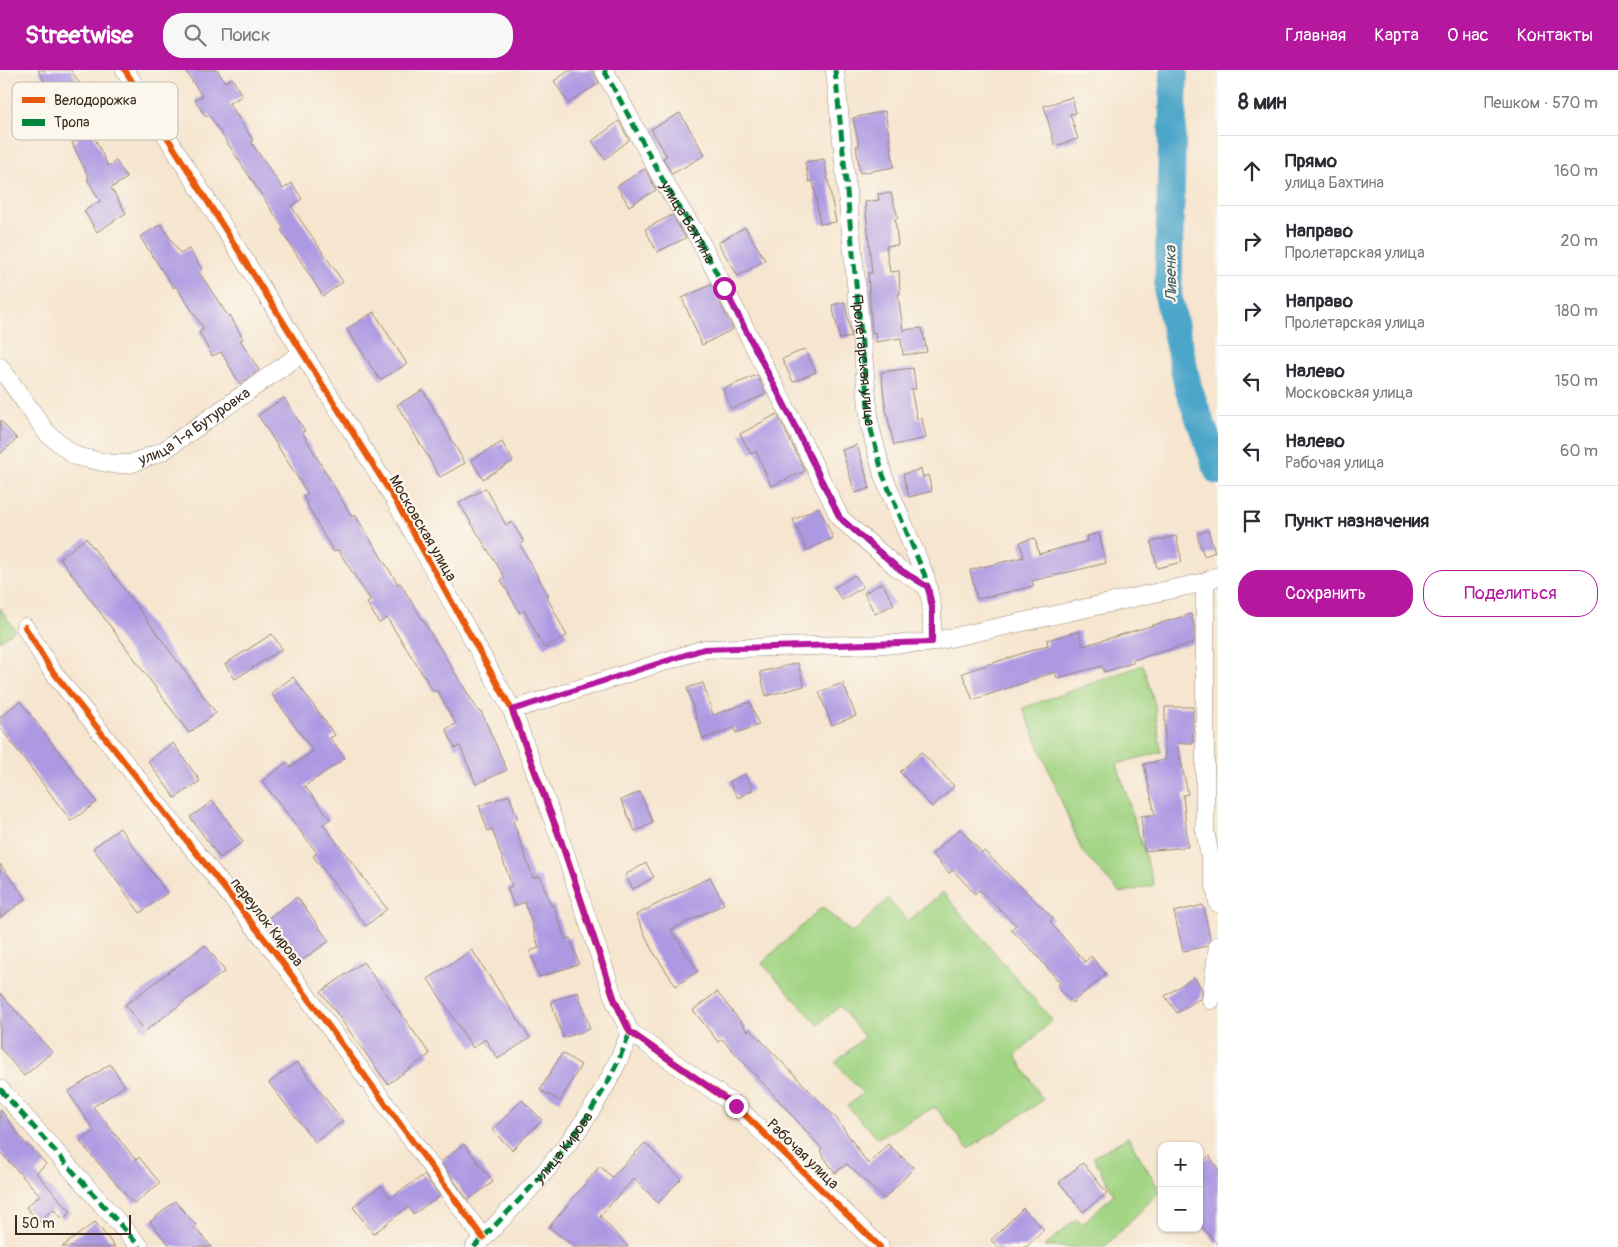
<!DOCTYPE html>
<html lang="ru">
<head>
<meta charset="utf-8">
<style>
  :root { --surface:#fff; --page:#f7f7f7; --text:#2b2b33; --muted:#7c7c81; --line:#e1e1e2; --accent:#b5179e }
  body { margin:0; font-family:Pangolin,sans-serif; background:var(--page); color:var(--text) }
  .controls { position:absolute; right:15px; bottom:15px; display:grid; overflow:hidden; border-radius:10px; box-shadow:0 1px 4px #0004 }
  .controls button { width:45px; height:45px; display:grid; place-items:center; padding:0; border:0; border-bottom:1px solid var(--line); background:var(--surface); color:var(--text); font:25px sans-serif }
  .scale { position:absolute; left:15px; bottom:12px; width:116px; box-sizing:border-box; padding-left:5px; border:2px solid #3b2a1e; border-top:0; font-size:14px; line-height:18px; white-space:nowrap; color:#3b2a1e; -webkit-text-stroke:4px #fbf7ec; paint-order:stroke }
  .stop { position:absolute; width:15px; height:15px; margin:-11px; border:4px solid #b5179e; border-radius:50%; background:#fff }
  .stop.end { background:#b5179e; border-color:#fff; box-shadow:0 1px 5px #0008 }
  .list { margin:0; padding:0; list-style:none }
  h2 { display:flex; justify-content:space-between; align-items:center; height:65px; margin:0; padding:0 20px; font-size:21px }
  h2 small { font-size:16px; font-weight:400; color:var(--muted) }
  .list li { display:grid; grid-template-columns:32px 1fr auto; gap:15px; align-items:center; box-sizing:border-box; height:70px; padding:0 20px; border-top:1px solid var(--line) }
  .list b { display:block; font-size:19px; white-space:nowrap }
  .list p { margin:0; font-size:16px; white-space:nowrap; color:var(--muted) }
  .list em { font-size:16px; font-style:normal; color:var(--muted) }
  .actions { display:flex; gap:10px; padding:15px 20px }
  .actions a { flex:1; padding:11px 0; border:1px solid var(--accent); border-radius:20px; text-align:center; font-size:18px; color:var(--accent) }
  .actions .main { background:var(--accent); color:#fff }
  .icon { flex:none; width:28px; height:28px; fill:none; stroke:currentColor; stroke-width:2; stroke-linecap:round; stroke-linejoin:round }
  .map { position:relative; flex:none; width:1218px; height:1177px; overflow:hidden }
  header { display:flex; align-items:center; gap:30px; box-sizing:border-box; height:70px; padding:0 25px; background:var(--accent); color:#fff }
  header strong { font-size:24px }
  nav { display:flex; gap:28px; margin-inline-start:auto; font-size:18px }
  .search { width:350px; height:45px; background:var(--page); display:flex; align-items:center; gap:12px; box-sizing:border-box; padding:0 18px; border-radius:20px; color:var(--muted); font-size:19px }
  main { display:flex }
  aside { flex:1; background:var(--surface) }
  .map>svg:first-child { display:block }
  .green { fill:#a1d483; stroke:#6e7f50 }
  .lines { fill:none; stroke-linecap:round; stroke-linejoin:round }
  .river { stroke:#4ba6c9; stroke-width:28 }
  .building { fill:#ad98e2 }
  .minor-casing { stroke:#988876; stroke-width:19 }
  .minor { stroke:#fff; stroke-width:18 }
  .quiet { stroke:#00873e; stroke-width:5; stroke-dasharray:10 5; stroke-linecap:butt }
  .cycleway-casing { stroke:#fbf7ec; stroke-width:9 }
  .cycleway { stroke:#e8590c; stroke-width:6 }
  .route { stroke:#b5179e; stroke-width:6 }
  .labels { text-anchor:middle; stroke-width:4.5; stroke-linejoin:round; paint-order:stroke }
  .street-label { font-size:15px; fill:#3b2a1e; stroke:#fbf7ec }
  .water-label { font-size:16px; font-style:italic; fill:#415c62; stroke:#fbf7ec }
  .key { fill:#fbf7ec; stroke:#c1baae; stroke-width:1 }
  .key-label { font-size:14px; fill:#3b2a1e }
</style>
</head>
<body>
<header>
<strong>Streetwise</strong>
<div class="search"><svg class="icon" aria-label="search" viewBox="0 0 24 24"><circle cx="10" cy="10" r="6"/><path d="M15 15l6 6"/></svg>Поиск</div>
<nav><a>Главная</a><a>Карта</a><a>О нас</a><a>Контакты</a></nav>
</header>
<main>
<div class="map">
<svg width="1218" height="1177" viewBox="0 0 1218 1177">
  <rect width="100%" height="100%" fill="#fbf7ec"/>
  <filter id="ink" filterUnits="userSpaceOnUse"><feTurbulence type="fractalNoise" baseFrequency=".02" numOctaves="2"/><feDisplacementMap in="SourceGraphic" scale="10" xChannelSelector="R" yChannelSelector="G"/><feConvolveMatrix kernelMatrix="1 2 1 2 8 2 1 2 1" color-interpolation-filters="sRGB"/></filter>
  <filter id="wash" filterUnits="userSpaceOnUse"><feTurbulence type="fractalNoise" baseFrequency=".0096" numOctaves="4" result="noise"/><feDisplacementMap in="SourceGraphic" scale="20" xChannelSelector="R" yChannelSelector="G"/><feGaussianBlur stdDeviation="1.12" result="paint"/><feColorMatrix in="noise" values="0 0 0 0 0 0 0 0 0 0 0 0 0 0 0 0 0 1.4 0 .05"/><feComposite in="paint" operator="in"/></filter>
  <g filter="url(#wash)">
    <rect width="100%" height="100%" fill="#f6e5cf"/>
    <path class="green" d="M0 538 15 560 0 571Z
      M1143 595 1155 635 1161 682 1117 694 1154 815 1120 823 1082 781 1023 638Z
      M943 822 1052 950 1016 986 1043 1030 969 1079 935 1037 878 1068 847 1036 863 1023 835 993 864 967 840 936 818 955 762 893 822 837 852 863 888 829 908 851Z
      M1128 1067 1160 1121 1105 1177H1044L1076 1149 1082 1154 1114 1124 1093 1087Z"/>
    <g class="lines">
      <path class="river" d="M1174 0 1168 225 1188 317 1218 401"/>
    </g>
    <g id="blocks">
      <path class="building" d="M38 0H71L101 49 89 56 108 96 116 91 127 108 111 118 126 143 97 162 84 141 100 131 87 109 89 108 72 73 78 70 57 34 49 39 35 16 44 10Z
        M185 0H217L225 12 232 8 242 26 229 33 253 70 251 72 283 119 292 113 302 129 291 136 343 212 323 226 281 160 284 159 209 45 206 47 195 30 202 26Z
        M570 0H592L599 13 568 33 554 11Z
        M1072 27 1076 43 1070 44 1078 69 1055 76 1044 36Z
        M885 41 894 97 860 103 856 76H859L853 48Z
        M680 43 705 85 672 104 663 88 667 86 651 59Z
        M619 51 629 70 605 89 592 71Z
        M824 89 836 152 820 154 813 111 809 112 805 92Z
        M645 99 656 120 629 136 617 116Z
        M891 123 898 148 895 149 898 175 886 176 890 202 899 201 900 224H898L903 260 922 258 927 282 903 285 901 268 876 272 875 262 872 263 868 203H872L865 132 879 130 878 124Z
        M672 145 686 168 657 182 645 159Z
        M161 154 180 184 189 179 202 199 199 202 228 246 230 245 243 269 240 270 259 300 240 314 221 282 212 286 199 262 204 259 176 216 174 218 140 167Z
        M745 157 765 190 738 206 718 173Z
        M711 215 733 259 702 275 682 228Z
        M845 232 851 267 840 269 832 235Z
        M374 242 407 294 380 310 347 259Z
        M805 279 816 302 793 312 782 289Z
        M913 298 916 319H911L917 349 922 348 926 368 894 375 885 335 881 302Z
        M757 305 766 324 731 339 723 319Z
        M423 320 465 393 440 407 397 335Z
        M284 328 305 361 302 362 352 447 355 445 398 514 400 513 479 642 481 641 507 700 476 714 460 676 455 678 446 659 456 654 437 620 434 622 387 548 379 553 367 533 371 531 338 480 334 482 323 464 303 426 308 424 258 345Z
        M777 344 805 401 771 416 756 381 751 384 740 364Z
        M0 350 17 369 0 384Z
        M502 372 513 391 483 409 471 390Z
        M857 375 870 418 855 423 842 380Z
        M921 399 923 407 928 405 932 421 909 427 903 404Z
        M486 418 506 455 512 452 524 472 520 475 549 526 547 527 567 566 544 578 524 540 520 543 501 510 505 508 459 433Z
        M819 437 833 468 807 480 793 450Z
        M1208 460 1215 482 1204 486 1197 464Z
        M1099 463 1106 493 1032 511 1034 516 977 529 970 500 1024 487 1020 472 1035 468 1039 484 1088 471 1087 466Z
        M1176 466 1182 492 1157 498 1151 472Z
        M86 468 216 643 189 663 60 488Z
        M855 505 863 517 842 530 834 518Z
        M882 513 894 534 875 544 864 523Z
        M1191 544 1194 556V573L1133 590V593L1104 602 1102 596 1057 608 1055 602 973 630 962 603 1048 575 1047 570 1079 561 1083 576Z
        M272 564 282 579 235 609 225 594Z
        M798 593 804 616 766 626 760 602Z
        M293 607 335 665 330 668 345 688 305 716 330 749 323 754 387 839 366 856 313 786 317 783 262 711 287 692 291 697 313 681 271 623Z
        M703 613 713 645 750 632 759 655 736 663 734 658 703 669 687 618Z
        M843 613 856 646 832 655 819 622Z
        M20 631 97 732 71 751 0 657V647Z
        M1165 637H1193V673H1177L1188 724 1183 725 1188 777 1144 781 1141 746 1155 745 1144 694 1165 690Z
        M173 673 200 711 175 728 148 691Z
        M921 682 954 716 932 737 900 702Z
        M745 704 753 720 738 728 729 712Z
        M640 722 653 753 635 761 621 730Z
        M509 725 518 749 513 751 533 808 540 806 551 836 554 835 565 869 570 868 579 894 539 907 530 881 539 878 525 832 514 836 507 818 512 816 492 759 488 761 479 736Z
        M213 731 243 772 220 788 190 747Z
        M120 758 167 823 140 843 93 778Z
        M960 759 982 783 984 781 1053 848 1050 852 1085 892 1091 886 1106 904 1072 933 1057 916 1060 913 1035 883 1011 860 1016 855 979 820 975 824 953 800 949 803 932 784Z
        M646 793 654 807 633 819 625 805Z
        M0 794 26 829 0 848Z
        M710 807 724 834 671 860 698 901 676 916 652 880 636 845Z
        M297 827 329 871 298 893 267 849Z
        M1203 835 1210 868 1207 876 1183 881 1174 842Z
        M205 875 225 901 145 961 125 935Z
        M472 880 530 968 498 989 485 969 473 978 428 909Z
        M363 892 430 984 388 1014 321 922Z
        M1194 907 1202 919 1201 928 1177 943 1165 926Z
        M578 922 590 959 563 968 551 931Z
        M717 922 748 961 750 959 837 1049 868 1094 888 1074 914 1098 884 1129 847 1094 835 1103 820 1081 822 1079 782 1034 722 969 718 972 693 940Z
        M0 923 52 982 24 1006 0 978Z
        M562 983 581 995 560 1031 540 1020Z
        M297 992 343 1051 315 1072 269 1013Z
        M110 994 125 1016 93 1037 136 1090 139 1087 160 1113 134 1134 80 1072 94 1061 68 1022Z
        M522 1030 542 1050 512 1080 492 1060Z
        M0 1039 28 1077 30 1076 46 1094 36 1103 71 1142 63 1149 53 1139 39 1152 26 1137 40 1125 0 1082Z
        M645 1073 681 1109 658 1133 634 1108 600 1146 628 1177H575L549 1157 600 1096 612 1107Z
        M464 1074 493 1112 468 1130 441 1092Z
        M1210 1086 1218 1099V1175L1199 1153V1093Z
        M1083 1093 1107 1123 1083 1142 1059 1112Z
        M424 1105 440 1126 413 1144 408 1137 373 1164 353 1137 381 1116 390 1128Z
        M175 1131 196 1155 194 1157 212 1177H171L150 1152Z
        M1023 1138 1044 1160 1026 1177H998L991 1170Z
        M95 1152 115 1177H62Z"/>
    </g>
  </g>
  <g filter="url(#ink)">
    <use href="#blocks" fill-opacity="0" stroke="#988876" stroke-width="1"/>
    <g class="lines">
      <g class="minor-casing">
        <g id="minor">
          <path d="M125 0 395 430 512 640 561 771 615 931 630 962 736 1036 880 1177"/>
          <path d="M604 0 664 112 699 169 787 340 840 448 899 499 928 517"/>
          <path d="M835 0 870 356 883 405 925 506 932 537V572"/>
          <path id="s1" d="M0 297 47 363 75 386 112 394H130L163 381 302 283"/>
          <path d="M1205 512V760L1218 833"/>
          <path d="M25 557 50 598 274 881 483 1168"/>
          <path d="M512 640 704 579 927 573 1205 512 1218 506"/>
          <path d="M1211 930 1218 875"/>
          <path d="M0 1019 140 1177"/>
          <path d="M475 1177C540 1109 597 1052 630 962"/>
        </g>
      </g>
      <use href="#minor" class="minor"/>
      <g class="quiet">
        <path id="s2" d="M604 0 664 112 699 169 787 340 840 448 899 499 928 517"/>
        <path id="s3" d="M835 0 870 356 883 405 925 506 932 537V572"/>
        <path d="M0 1019 140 1177"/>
        <path id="s4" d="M474 1177C540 1109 597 1052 630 962"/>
      </g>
      <g class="cycleway-casing">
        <path id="cycleway" d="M125 0 395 430 512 640 561 771 615 931 630 962 736 1036 880 1177
          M25 557 50 598 274 881 483 1168"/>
      </g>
      <use href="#cycleway" class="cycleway"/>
    </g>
  </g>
  <g class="lines" filter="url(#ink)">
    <path class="route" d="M724 218 787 340 840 448 899 499 928 517 932 537V572L704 579 512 640 561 771 615 931 630 962 736 1036"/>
  </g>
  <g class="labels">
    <g class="street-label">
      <text dy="5" stroke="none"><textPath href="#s2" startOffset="174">улица Бахтина</textPath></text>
      <text dy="5" stroke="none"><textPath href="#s3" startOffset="292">Пролетарская улица</textPath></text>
      <text dy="5" stroke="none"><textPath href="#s1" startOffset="248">улица 1-я Бутуровка</textPath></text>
      <text transform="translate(423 458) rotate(60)" y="5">Московская улица</text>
      <text transform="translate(267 852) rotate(52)" y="5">переулок Кирова</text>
      <text dy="5" stroke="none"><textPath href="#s4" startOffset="134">улица Кирова</textPath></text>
      <text transform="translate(803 1084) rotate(44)" y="5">Рабочая улица</text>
    </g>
    <g class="water-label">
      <text transform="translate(1170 204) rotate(-91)" y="6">Ливенка</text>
    </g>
  </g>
  <rect x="12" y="12" width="166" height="58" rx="8" class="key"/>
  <rect x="22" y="27" width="23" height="6" fill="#e8590c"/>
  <rect x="22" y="49" width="23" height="7" fill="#00873e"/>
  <g class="key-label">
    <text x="54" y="35">Велодорожка</text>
    <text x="54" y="57">Тропа</text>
  </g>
</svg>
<div class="controls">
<button>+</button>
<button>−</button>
</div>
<div class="scale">50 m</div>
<div class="stop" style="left:724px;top:218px"></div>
<div class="stop end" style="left:736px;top:1036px"></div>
</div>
<aside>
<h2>8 мин<small>Пешком · 570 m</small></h2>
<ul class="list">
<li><svg class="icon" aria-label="ahead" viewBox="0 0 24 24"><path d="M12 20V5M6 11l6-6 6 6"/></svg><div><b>Прямо</b><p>улица Бахтина</p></div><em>160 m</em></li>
<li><svg class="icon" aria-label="right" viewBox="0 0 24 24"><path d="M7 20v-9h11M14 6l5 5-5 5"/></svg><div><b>Направо</b><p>Пролетарская улица</p></div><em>20 m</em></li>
<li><svg class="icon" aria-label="right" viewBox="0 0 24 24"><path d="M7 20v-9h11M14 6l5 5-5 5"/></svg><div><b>Направо</b><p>Пролетарская улица</p></div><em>180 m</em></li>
<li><svg class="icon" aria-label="left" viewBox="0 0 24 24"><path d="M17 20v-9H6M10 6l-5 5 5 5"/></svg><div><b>Налево</b><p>Московская улица</p></div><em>150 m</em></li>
<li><svg class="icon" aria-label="left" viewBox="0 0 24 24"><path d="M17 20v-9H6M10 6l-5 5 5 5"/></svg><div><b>Налево</b><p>Рабочая улица</p></div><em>60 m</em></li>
<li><svg class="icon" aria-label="arrive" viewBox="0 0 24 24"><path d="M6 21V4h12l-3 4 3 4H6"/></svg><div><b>Пункт назначения</b></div></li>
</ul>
<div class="actions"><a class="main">Сохранить</a><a>Поделиться</a></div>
</aside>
</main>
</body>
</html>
